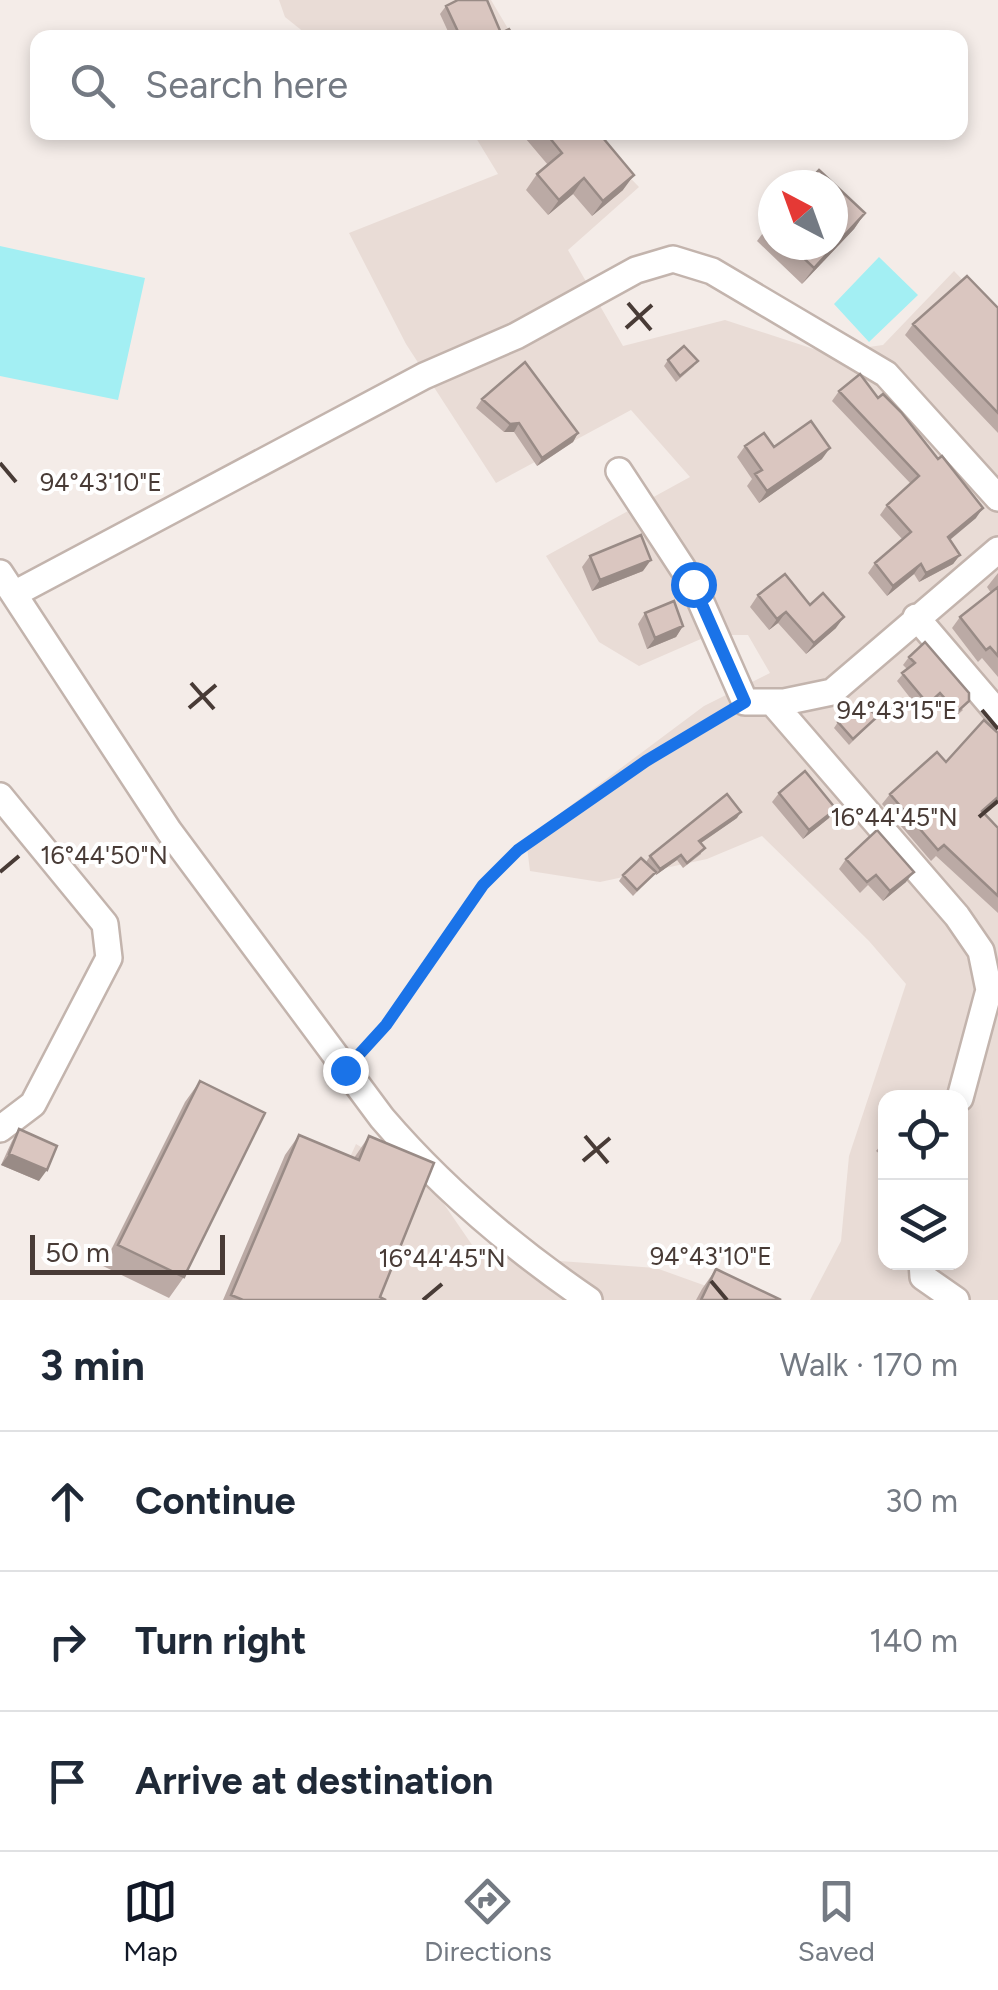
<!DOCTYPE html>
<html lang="en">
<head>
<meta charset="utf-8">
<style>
  :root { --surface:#fff; --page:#f6f6f7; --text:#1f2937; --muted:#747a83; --line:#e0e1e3; --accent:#111827 }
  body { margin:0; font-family:Figtree,sans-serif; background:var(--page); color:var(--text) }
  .controls { position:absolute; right:30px; bottom:30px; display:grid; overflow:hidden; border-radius:20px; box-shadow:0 5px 15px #0003 }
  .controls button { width:90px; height:90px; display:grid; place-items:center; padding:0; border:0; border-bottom:2px solid var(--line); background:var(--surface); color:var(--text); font:50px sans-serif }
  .compass { position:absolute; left:758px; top:170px; width:90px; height:90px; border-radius:50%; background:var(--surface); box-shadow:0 5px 15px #0003; rotate:319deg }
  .scale { position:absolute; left:30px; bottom:25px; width:195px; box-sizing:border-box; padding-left:10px; border:5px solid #483b36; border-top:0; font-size:28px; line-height:35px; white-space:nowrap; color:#483b36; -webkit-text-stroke:8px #fff; paint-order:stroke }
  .stop { position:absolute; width:30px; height:30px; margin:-22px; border:8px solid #1a73e8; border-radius:50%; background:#fff }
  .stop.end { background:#1a73e8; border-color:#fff; box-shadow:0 2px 10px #0008 }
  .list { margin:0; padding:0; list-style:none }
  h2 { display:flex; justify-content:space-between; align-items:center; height:130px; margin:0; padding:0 40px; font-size:42px }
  h2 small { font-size:32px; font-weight:400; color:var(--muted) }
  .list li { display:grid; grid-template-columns:65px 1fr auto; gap:30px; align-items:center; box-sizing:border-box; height:140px; padding:0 40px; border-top:2px solid var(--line) }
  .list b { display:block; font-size:38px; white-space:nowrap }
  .list em { font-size:32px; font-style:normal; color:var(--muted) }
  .icon { flex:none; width:55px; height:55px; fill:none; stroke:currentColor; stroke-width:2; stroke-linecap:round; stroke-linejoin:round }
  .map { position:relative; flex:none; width:998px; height:1300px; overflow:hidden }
  .search { position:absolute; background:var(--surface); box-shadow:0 5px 15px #0003; left:30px; right:30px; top:30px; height:110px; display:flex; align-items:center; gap:25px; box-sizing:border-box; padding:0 35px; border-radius:20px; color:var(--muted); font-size:38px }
  .sheet { height:550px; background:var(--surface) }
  nav { display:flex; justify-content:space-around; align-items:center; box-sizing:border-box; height:140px; border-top:2px solid var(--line); background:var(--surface); font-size:28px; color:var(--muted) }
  nav a { display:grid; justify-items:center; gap:5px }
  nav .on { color:var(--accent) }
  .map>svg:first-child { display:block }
  .residential { fill:#e9dcd6; fill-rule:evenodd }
  .water { fill:#a3eff3 }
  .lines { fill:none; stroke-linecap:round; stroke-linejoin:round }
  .minor-casing { stroke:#c3b4ad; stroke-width:30 }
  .path { stroke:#c3a69b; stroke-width:5; stroke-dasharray:5 5; stroke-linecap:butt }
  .minor { stroke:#fff; stroke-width:25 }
  .wall { fill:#bbaaa5 }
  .shaded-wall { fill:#998b86 }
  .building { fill:#dac6c0; stroke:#998b86; stroke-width:2.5 }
  .route { stroke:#1a73e8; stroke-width:12 }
  .ticks { fill:none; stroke:#483b36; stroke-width:4 }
  .ticks-label { font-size:25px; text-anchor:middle; fill:#483b36; stroke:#fff; stroke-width:8; stroke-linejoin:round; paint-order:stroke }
</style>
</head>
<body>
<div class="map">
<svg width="998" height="1300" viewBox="0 0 998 1300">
  <rect width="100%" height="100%" fill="#f4ece8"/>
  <path class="residential" d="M279 0H491L513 37H310L285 17Z
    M473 133H587L639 187 568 250 623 346 725 320 826 353 883 345 954 271 998 317V1300H810L841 1241 849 1156 906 984 869 941 762 836 707 859 600 882 530 871 526 839 704 706 770 673 748 635H710L639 666 599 642 546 556 690 477 631 410 496 483 406 344 349 233 498 174ZM886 1098H960V1262H886Z
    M356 1144 435 1191 479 1255 656 1268 745 1300H285Z"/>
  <path class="water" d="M0 246 145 278 118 400 0 376Z
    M879 257 918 295 869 342 834 304Z"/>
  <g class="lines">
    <g class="minor-casing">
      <path id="minor" d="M619 471 693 584 745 702H784L832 692 998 550
        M0 573 169 831 382 1118C442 1188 513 1248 589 1300
        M14 594 424 376 516 336 636 270 673 259 712 271 886 374 998 498
        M916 617 998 713
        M772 702 957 916 981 951 989 990 960 1098
        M0 796 105 924 109 958 33 1104 0 1129
        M922 1262 923 1277 956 1300"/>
    </g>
    <path class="path" d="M359 1052 386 1025 483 885 518 850 556 820 723 714"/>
    <use href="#minor" class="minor"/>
  </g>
  <path class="wall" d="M446 6 501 33 515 38H451L440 14Z
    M520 132H598L623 190 592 216 573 194 548 215 526 190 537 174 548 165Z
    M865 213 854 229 802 284 757 241 773 219V245H833Z
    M998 308V433L905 335 913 324Z
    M668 360 694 366 676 382 664 366Z
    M839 391 878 398 976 518 950 540 960 555 953 564 919 582 914 574 887 596 868 573 875 563 903 540 880 515 887 505 911 484 832 401Z
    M482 399 578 433 573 442 537 466 514 432H504L476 408Z
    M745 446 774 447 822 459 759 503 747 486 752 479 737 457Z
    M590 556 643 571 592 591 582 567Z
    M998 573V677L982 658 978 662 952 628 960 617 991 593 987 587Z
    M758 595 810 605 836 628 806 654 778 623 769 630 750 607Z
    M645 613 683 626 676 637 647 649 638 624Z
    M909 657 963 710 952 720 935 701 922 713 897 681 907 669 903 665Z
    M877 717 849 745 834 728 838 722Z
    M946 762 998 801 984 813 998 828V913L936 856 931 861 882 804 890 794Z
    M779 793 829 818 803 839 772 802Z
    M737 818 701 843V854L683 868 677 860 656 875 655 873 633 896 619 881 623 875 651 868 646 862 650 856Z
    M846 859 906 882 883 901 868 885 860 893 839 869Z
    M200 1081 184 1277 169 1298 103 1266 185 1102Z
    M19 1129 39 1181 1 1165 12 1141Z
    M299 1135 354 1158 369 1136 380 1297 386 1300H223L285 1155Z
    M886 1139V1159L876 1151Z
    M716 1269 781 1300H696L702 1289Z"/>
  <path class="shaded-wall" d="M634 175 623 190 592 216 603 201Z
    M584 178 573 194 548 215 559 200Z
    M865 213 854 229 802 284 814 268Z
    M519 423 514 432H504L510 424Z
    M578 433 573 442 537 466 542 458Z
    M830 448 822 459 759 503 767 491Z
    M983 508 976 518 941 547 948 537Z
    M960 555 953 564 919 582 926 573Z
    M651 560 643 571 592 591 600 580Z
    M921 564 914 574 887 596 893 586Z
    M786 612 778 623 769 630 777 619Z
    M844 617 836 628 806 654 814 643Z
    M683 626 676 637 647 649 655 638Z
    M998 797V801L974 822 982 811Z
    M836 809 829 818 803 839 809 830Z
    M741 812 737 818 695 847 699 841Z
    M681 855 677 860 656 875 660 869Z
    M914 872 906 882 883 901 890 891Z
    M9 1154 47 1170 39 1181 1 1165Z"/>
  <path class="building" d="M458 0H487L501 33 509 29 515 38H461L446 6Z
    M545 132H598L634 175 603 201 584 178 559 200 537 174 562 153Z
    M819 170 865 213 814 268 790 245H833V185H805Z
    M967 276 998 308V413L913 324Z
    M684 346 698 361 680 376 668 360Z
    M525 362 578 433 542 458 519 423 510 424 482 399Z
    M860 374 878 398 883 394 901 412 938 459 942 456 983 508 948 537 960 555 926 573 921 564 893 586 875 563 911 532 887 505 919 476 839 391Z
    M811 421 830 448 767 491 755 474 762 470 745 446 764 433 774 447Z
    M641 535 651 560 600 580 590 556Z
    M785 574 810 605 823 593 844 617 814 643 786 612 777 619 758 595Z
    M998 587V656L990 647 986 650 960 617Z
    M674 601 683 626 655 638 645 613Z
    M925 642 969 693V701L957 712 940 693 928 704 902 673 915 663 909 657Z
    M861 700 877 717 853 739 838 722Z
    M984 720 998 733V797L982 811 998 828V896L944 845 938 850 890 794 937 752 946 762Z
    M805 771 836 809 809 830 779 793Z
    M727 794 741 812 699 841 705 848 687 863 681 855 660 869 650 856Z
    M877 830 914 872 890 891 876 875 867 882 846 859Z
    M641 858 656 872 637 890 623 875Z
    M200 1081 265 1113 184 1277 118 1245Z
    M19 1129 57 1146 47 1170 9 1154Z
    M299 1135 359 1160 369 1136 434 1163 380 1297 386 1300H243L231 1295Z
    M716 1269 781 1300H701Z"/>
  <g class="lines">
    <path class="route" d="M345 1070 386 1025 483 885 518 850 646 761 745 702 693 584"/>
  </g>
  <path class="ticks" d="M628 303 651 330M626 328 652 305M0 463 16 482M191 683 214 709M189 708 216 685M982 710 998 729M979 817 998 801M0 872 19 856M585 1136 608 1163M583 1161 610 1138M711 1281 727 1300M423 1300 442 1284"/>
  <g class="ticks-label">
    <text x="101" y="491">94°43'10"E</text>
    <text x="897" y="719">94°43'15"E</text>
    <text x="894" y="826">16°44'45"N</text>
    <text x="104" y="864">16°44'50"N</text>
    <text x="711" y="1265">94°43'10"E</text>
    <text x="442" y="1267">16°44'45"N</text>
  </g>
</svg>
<div class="controls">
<button><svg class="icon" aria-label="locate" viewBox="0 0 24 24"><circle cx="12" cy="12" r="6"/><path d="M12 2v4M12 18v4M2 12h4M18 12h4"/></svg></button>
<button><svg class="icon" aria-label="layers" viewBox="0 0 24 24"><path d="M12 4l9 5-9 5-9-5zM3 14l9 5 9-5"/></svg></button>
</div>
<svg class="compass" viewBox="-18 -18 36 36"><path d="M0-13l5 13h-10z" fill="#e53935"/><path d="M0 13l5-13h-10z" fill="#747a83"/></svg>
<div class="scale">50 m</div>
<div class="stop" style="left:693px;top:584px"></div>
<div class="stop end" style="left:345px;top:1070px"></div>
<div class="search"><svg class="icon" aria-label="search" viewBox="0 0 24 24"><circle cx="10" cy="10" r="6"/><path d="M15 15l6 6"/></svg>Search here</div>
</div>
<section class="sheet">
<h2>3 min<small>Walk · 170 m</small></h2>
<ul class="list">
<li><svg class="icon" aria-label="ahead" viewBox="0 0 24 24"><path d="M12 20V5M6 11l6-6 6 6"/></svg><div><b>Continue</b></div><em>30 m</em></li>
<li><svg class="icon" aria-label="right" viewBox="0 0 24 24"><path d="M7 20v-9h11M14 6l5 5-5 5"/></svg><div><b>Turn right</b></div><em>140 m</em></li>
<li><svg class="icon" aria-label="arrive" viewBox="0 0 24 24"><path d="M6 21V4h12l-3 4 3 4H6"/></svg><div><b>Arrive at destination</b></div></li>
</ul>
</section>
<nav>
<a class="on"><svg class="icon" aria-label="map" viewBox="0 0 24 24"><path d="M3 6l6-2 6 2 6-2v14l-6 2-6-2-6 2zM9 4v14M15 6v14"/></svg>Map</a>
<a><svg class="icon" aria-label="directions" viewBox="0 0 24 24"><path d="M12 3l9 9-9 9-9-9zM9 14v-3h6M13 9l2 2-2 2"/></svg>Directions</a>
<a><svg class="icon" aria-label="saved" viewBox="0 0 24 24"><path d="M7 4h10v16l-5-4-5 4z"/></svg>Saved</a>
</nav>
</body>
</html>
